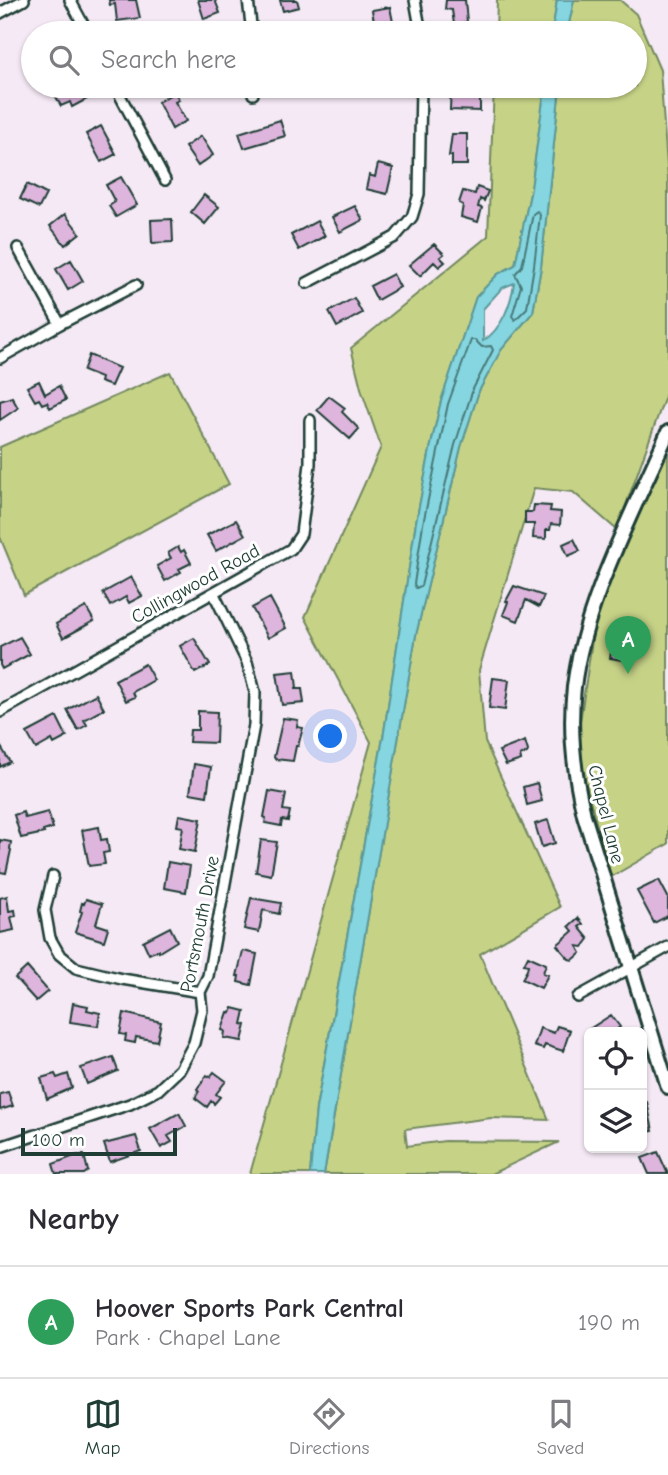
<!DOCTYPE html>
<html lang="en">
<head>
<meta charset="utf-8">
<style>
  :root { --surface:#fff; --page:#f7f7f7; --text:#2b2b33; --muted:#7c7c81; --line:#e1e1e2; --accent:#1f3d34 }
  body { margin:0; font-family:"Comic Neue",sans-serif; background:var(--page); color:var(--text) }
  .controls { position:absolute; right:21px; bottom:21px; display:grid; overflow:hidden; border-radius:10px; box-shadow:0 2px 5px #0004 }
  .controls button { width:63px; height:63px; display:grid; place-items:center; padding:0; border:0; border-bottom:2px solid var(--line); background:var(--surface); color:var(--text); font:35px sans-serif }
  .scale { position:absolute; left:21px; bottom:18px; width:156px; box-sizing:border-box; padding-left:7px; border:4px solid #1f3d34; border-top:0; font-size:19px; line-height:24px; white-space:nowrap; color:#1f3d34; -webkit-text-stroke:5px #fff; paint-order:stroke }
  .you { position:absolute; left:331px; top:737px; width:24px; height:24px; margin:-18px; border:5px solid #fff; border-radius:50%; background:#1a73e8; box-shadow:0 0 0 10px #1a73e833 }
  .badge { display:grid; place-items:center; width:46px; height:46px; border-radius:50%; background:var(--accent); color:#fff; font-size:23px; font-weight:700 }
  .pin { position:absolute; translate:-50% -58px; filter:drop-shadow(0 2px 4px #0008) }
  .pin::after { content:''; position:absolute; top:37px; width:24px; height:21px; background:inherit; clip-path:polygon(0 0,100% 0,50% 100%) }
  .list { margin:0; padding:0; list-style:none }
  h2 { display:flex; justify-content:space-between; align-items:center; height:91px; margin:0; padding:0 28px; font-size:30px }
  h2 small { font-size:23px; font-weight:400; color:var(--muted) }
  .list li { display:grid; grid-template-columns:46px 1fr auto; gap:21px; align-items:center; box-sizing:border-box; height:112px; padding:0 28px; border-top:2px solid var(--line) }
  .list b { display:block; font-size:26px; white-space:nowrap }
  .list p { margin:0; font-size:23px; white-space:nowrap; color:var(--muted) }
  .list em { font-size:23px; font-style:normal; color:var(--muted) }
  .icon { flex:none; width:38px; height:38px; fill:none; stroke:currentColor; stroke-width:2; stroke-linecap:round; stroke-linejoin:round }
  .map { position:relative; flex:none; width:668px; height:1174px; overflow:hidden }
  .search { position:absolute; background:var(--surface); box-shadow:0 2px 5px #0004; left:21px; right:21px; top:21px; height:77px; display:flex; align-items:center; gap:18px; box-sizing:border-box; padding:0 24px; border-radius:38px; color:var(--muted); font-size:26px }
  .sheet { height:203px; background:var(--surface) }
  nav { display:flex; justify-content:space-around; align-items:center; box-sizing:border-box; height:98px; border-top:2px solid var(--line); background:var(--surface); font-size:19px; color:var(--muted) }
  nav a { display:grid; justify-items:center; gap:4px }
  nav .on { color:var(--accent) }
  .map>svg:first-child { display:block }
  .green { fill:#c6d387; stroke:#72885e; stroke-width:2 }
  .water { fill:#85d6e0; stroke:#5c999b; stroke-width:2; fill-rule:evenodd }
  .lines { fill:none; stroke-linecap:round; stroke-linejoin:round }
  .shore { stroke:#487a79; stroke-width:2 }
  .building { fill:#deb5dd; stroke:#1f3d34; stroke-width:2 }
  .street-casing { stroke:#1f3d34; stroke-width:14 }
  .secondary-casing { stroke:#1f3d34; stroke-width:18 }
  .street { stroke:#fff; stroke-width:9 }
  .secondary { stroke:#fff; stroke-width:12 }
  .labels { text-anchor:middle; stroke-width:6; stroke-linejoin:round; paint-order:stroke }
  .street-label { font-size:19px; fill:#1f3d34; stroke:#fff }
</style>
</head>
<body>
<div class="map">
<svg width="668" height="1174" viewBox="0 0 668 1174">
  <rect width="100%" height="100%" fill="#f5e9f5"/>
  <filter id="ink" filterUnits="userSpaceOnUse"><feTurbulence type="fractalNoise" baseFrequency=".0143" numOctaves="2"/><feDisplacementMap in="SourceGraphic" scale="14" xChannelSelector="R" yChannelSelector="G"/><feConvolveMatrix kernelMatrix="1 2 1 2 8 2 1 2 1" color-interpolation-filters="sRGB"/></filter>
  <g filter="url(#ink)">
    <path class="green" d="M497 0H557L552 33H496Z
      M574 0H620L636 14 660 70 668 180V388L617 530 573 492 534 488 479 670 485 742 560 907 480 954 549 1120 491 1118 405 1129 407 1146 445 1141 559 1142 491 1174H324L416 635 461 447 479 391 501 350 533 312 541 267 560 86H635V33H567Z
      M494 86H545L531 189 515 265 498 274 476 297 441 401 431 445 416 522 384 732 316 1108 310 1174H250L371 742 305 617 381 447 362 392 351 348 488 236Z
      M170 372 229 484 24 595 0 537V447Z
      M668 451V844L611 877 576 749 598 600Z"/>
    <path class="water" d="M557 0H574L567 33H552Z
      M545 86H560L541 267 533 312 501 350 479 391 461 447 416 635 324 1174H310L316 1109 384 732 416 522 431 445 441 401 476 297 498 274 515 265 531 189ZM514 283C511 304 502 329 483 341V309L502 288Z"/>
    <g class="lines">
      <path class="shore" d="M537 211 540 215 534 266 527 308 515 320 512 316 521 286 515 274 522 266 533 214Z
        M471 340H475L482 347 491 346 493 350 473 389 455 445 421 586 416 588 414 584 423 524 448 404Z"/>
    </g>
    <path class="building" d="M109 0H136L140 18 117 21 115 4 110 5Z
      M198 0H215L220 13 204 19Z
      M280 0H297L299 7 283 11Z
      M446 0H465L467 22 454 24 452 10 445 9Z
      M390 7 393 22 389 23 391 33H376L372 10Z
      M33 44V60L30 62 24 49Z
      M61 86H82L87 99 72 107 70 102 61 106 55 95 64 91Z
      M287 86H308V91L288 93Z
      M373 86H388V94H373Z
      M451 86H468L470 99H480V111L450 110Z
      M175 92 179 100 175 102 186 121 172 129 158 102Z
      M280 120 285 136 244 148 239 133Z
      M101 126 116 154 101 162 86 134Z
      M452 134H467V165H452V156H449Z
      M201 136 213 155 198 166 185 147Z
      M378 164 393 168 387 194 366 189 369 175 375 177Z
      M121 177 137 205 116 217 109 206 115 202 106 185Z
      M27 184 46 194 39 208 20 199Z
      M477 187 488 191 484 201 480 199 478 207 482 208 478 222 461 217 463 205 459 203 463 191 475 194Z
      M204 195 219 207 205 224 191 212Z
      M355 206 363 220 340 232 332 217Z
      M65 214 80 233 65 245 50 226Z
      M172 219 173 242 152 243 151 220Z
      M317 221 325 236 299 250 291 235Z
      M434 244 444 254 440 257 445 262 439 267 434 262 420 276 409 265Z
      M71 260 83 281 68 290 56 269Z
      M393 274 400 287 377 300 370 286Z
      M354 298 362 313 337 327 329 312Z
      M89 355 119 368 111 386 100 382 101 378 83 371Z
      M39 381 45 394 59 386 66 400 50 408 47 402 42 404 39 399 35 401 27 387Z
      M329 396 345 408 342 412 359 429 350 439 317 410Z
      M12 397 18 408 0 420V401Z
      M534 505 551 506 550 511 561 512 560 525 551 524 550 530H546V539L533 538 534 524H525V512H533Z
      M236 520 245 535 216 551 207 535Z
      M574 539 580 551 568 556 563 544Z
      M178 547 181 552 184 550 191 563 179 569 181 572 165 581 157 566 171 558 168 553Z
      M131 577 142 596 129 603 126 597 110 606 103 593Z
      M514 586 544 596 539 607 526 600 518 621 503 615 508 602 506 601Z
      M270 598 286 628 268 638 252 608Z
      M86 607 94 621 63 638 56 624Z
      M614 636 627 639 626 643 631 645 630 650 624 649 622 660 610 658Z
      M20 637 30 654 2 669 0 665V647Z
      M194 638 210 665 195 673 180 646Z
      M145 664 154 680 133 692 135 697 126 701 115 680Z
      M295 671 297 688 295 689H302L304 703 282 705 277 673Z
      M493 678 509 680 505 710 489 708Z
      M96 694 104 709 84 720 87 725 78 730 67 710Z
      M198 711 217 712 216 743 189 742 190 730H198Z
      M57 717 67 737 54 744 52 740 36 749 27 733Z
      M283 718 298 720 297 727 303 728 298 746H296L293 761 275 759 274 757Z
      M525 741 528 751 527 753 520 756 521 760 506 765 499 751Z
      M1 747 10 762 0 767V748Z
      M194 764 211 767 207 796 190 793Z
      M537 783 542 801 527 805 523 787Z
      M269 791 286 794 283 810 290 811 288 821 282 820 281 826 265 823 266 818 264 817Z
      M23 812 25 818 48 812 53 828 43 831 44 833 21 838 14 815Z
      M179 815 201 819 195 852 179 849 183 827 177 826Z
      M548 820 555 843 542 847 535 824Z
      M99 827 101 840 107 839 109 852 103 853 105 864 89 866 82 830Z
      M0 840 11 842 10 849 11 850 6 873 0 872Z
      M261 840 277 842 271 875 256 872Z
      M168 862 190 866 186 892 164 888Z
      M659 880 668 897V916L654 923 637 891Z
      M7 896 9 911 15 910 16 916 11 917 14 930 0 933V898Z
      M251 898 281 903 279 914 263 910 259 932 244 929Z
      M86 899 102 904 96 924 108 928 104 941 75 932 82 912 80 911 82 903 84 904Z
      M578 918 583 924 579 927 589 939 583 947 577 946 581 953 573 960 569 959 557 945 573 931 569 926Z
      M170 927 177 941 159 952 158 950 149 954 143 941Z
      M243 951 257 954 251 985 238 982 239 976H237Z
      M528 956 546 964 543 973 548 975 541 988 522 979 527 970 528 965 524 964Z
      M27 967 48 991 36 1001 15 978Z
      M73 1003 88 1006 87 1010 100 1013 98 1026 70 1022Z
      M233 1008 245 1011 242 1024 246 1025 242 1041 224 1038 225 1031 222 1030 228 1012 231 1013Z
      M124 1013 161 1022 157 1041 136 1037 135 1043 125 1041 126 1035 120 1034Z
      M611 1015 620 1027 616 1030 617 1032H590L588 1030Z
      M557 1026 570 1030 563 1051 545 1045 543 1049 534 1046 540 1028 554 1033Z
      M113 1057 118 1071 87 1084 81 1068Z
      M214 1072 226 1081 216 1094 220 1097 214 1104 211 1101 207 1107 195 1098 199 1091 197 1089 207 1075 210 1077Z
      M55 1074 57 1078 68 1074 72 1088 47 1099 41 1078Z
      M8 1092 13 1106 0 1110V1094Z
      M647 1102 653 1131 642 1133V1104Z
      M179 1113 186 1126 168 1136 172 1142 161 1148 150 1129Z
      M136 1136 141 1151 110 1162 104 1144Z
      M658 1152 668 1174H649L642 1158Z
      M77 1155H84L88 1171 84 1174H56L53 1164Z"/>
    <g class="lines">
      <g class="street-casing">
        <path id="street" d="M70 0 88 33
          M248 0 252 33
          M415 0 421 33
          M0 13 24 0
          M115 86 165 180
          M253 86V94
          M18 248 60 324
          M307 283 395 237 412 217 419 194 421 86
          M0 358 60 324 136 285
          M0 712 291 549 301 534 310 464V420
          M53 876 45 910 50 938 59 954 76 968 122 979 200 992
          M578 997 668 947
          M0 1147 130 1104 158 1090 180 1069 194 1043 202 1010 200 992 208 976 254 725 255 692 247 662 214 594"/>
      </g>
      <g class="secondary-casing">
        <path id="secondary" d="M668 432C634 511 584 602 574 687 569 730 574 773 584 815L668 1087"/>
      </g>
      <use href="#street" class="street"/>
      <use href="#secondary" class="secondary"/>
    </g>
  </g>
  <g class="labels">
    <g class="street-label">
      <text transform="translate(195 583) rotate(-29)" y="7">Collingwood Road</text>
      <text transform="translate(607 814) rotate(76)" y="7">Chapel Lane</text>
      <text transform="translate(199 924) rotate(-79)" y="7">Portsmouth Drive</text>
    </g>
  </g>
</svg>
<div class="controls">
<button><svg class="icon" aria-label="locate" viewBox="0 0 24 24"><circle cx="12" cy="12" r="6"/><path d="M12 2v4M12 18v4M2 12h4M18 12h4"/></svg></button>
<button><svg class="icon" aria-label="layers" viewBox="0 0 24 24"><path d="M12 4l9 5-9 5-9-5zM3 14l9 5 9-5"/></svg></button>
</div>
<div class="scale">100 m</div>
<div class="you"></div>
<div class="pin badge" style="left:628px;top:674px;background:#2e9e5b">A</div>
<div class="search"><svg class="icon" aria-label="search" viewBox="0 0 24 24"><circle cx="10" cy="10" r="6"/><path d="M15 15l6 6"/></svg>Search here</div>
</div>
<section class="sheet">
<h2>Nearby<small></small></h2>
<ul class="list">
<li><span class="badge" style="background:#2e9e5b">A</span><div><b>Hoover Sports Park Central</b><p>Park · Chapel Lane</p></div><em>190 m</em></li>
</ul>
</section>
<nav>
<a class="on"><svg class="icon" aria-label="map" viewBox="0 0 24 24"><path d="M3 6l6-2 6 2 6-2v14l-6 2-6-2-6 2zM9 4v14M15 6v14"/></svg>Map</a>
<a><svg class="icon" aria-label="directions" viewBox="0 0 24 24"><path d="M12 3l9 9-9 9-9-9zM9 14v-3h6M13 9l2 2-2 2"/></svg>Directions</a>
<a><svg class="icon" aria-label="saved" viewBox="0 0 24 24"><path d="M7 4h10v16l-5-4-5 4z"/></svg>Saved</a>
</nav>
</body>
</html>
